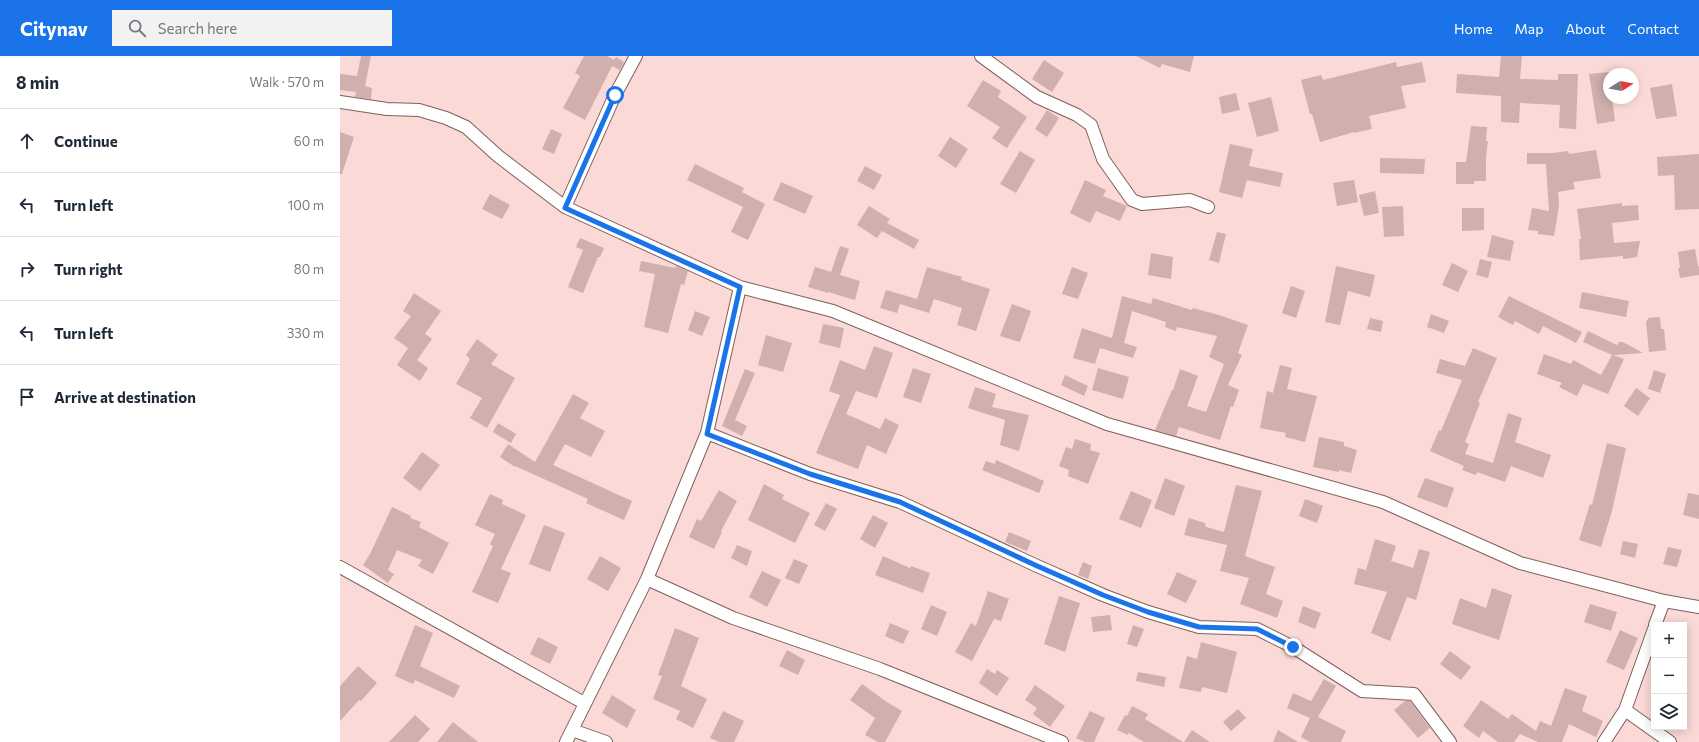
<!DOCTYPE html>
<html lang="en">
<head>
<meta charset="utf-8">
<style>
  :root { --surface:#fff; --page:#f2f2f3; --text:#1f2937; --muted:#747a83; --line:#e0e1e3; --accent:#1a73e8 }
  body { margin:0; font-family:Commissioner,sans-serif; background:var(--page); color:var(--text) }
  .controls { position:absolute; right:12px; bottom:12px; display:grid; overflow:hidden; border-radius:0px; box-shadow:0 2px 10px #0003 }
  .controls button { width:36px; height:36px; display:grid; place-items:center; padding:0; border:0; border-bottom:1px solid var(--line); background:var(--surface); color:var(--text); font:20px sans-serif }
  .compass { position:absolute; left:1263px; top:12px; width:36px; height:36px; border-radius:50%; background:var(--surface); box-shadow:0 2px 10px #0003; rotate:79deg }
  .stop { position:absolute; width:12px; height:12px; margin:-9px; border:3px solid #1a73e8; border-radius:50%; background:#fff }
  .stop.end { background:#1a73e8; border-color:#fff; box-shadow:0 1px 4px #0008 }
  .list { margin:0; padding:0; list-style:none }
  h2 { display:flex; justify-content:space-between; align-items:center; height:52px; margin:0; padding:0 16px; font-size:17px }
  h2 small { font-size:13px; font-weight:400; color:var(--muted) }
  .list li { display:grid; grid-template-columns:26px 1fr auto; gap:12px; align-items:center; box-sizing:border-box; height:64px; padding:0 16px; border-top:1px solid var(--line) }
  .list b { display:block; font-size:15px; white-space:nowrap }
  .list em { font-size:13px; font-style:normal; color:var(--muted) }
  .icon { flex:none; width:22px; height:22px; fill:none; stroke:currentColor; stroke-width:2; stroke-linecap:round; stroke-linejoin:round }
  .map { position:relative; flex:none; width:1359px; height:686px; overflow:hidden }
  header { display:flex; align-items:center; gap:24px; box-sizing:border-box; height:56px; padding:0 20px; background:var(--accent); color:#fff }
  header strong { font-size:19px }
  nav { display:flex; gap:22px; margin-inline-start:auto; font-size:14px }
  .search { width:280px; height:36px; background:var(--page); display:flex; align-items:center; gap:10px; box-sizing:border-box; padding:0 14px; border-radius:0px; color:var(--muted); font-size:15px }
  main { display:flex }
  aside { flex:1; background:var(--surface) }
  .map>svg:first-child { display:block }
  .building { fill:#d0afad }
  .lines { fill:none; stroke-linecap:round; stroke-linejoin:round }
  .minor-casing { stroke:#7d605e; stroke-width:14 }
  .minor { stroke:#fff; stroke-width:12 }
  .route { stroke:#1a73e8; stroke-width:5 }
</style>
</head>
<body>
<header>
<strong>Citynav</strong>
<div class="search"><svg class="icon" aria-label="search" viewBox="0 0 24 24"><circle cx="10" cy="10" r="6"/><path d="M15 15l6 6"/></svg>Search here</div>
<nav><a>Home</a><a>Map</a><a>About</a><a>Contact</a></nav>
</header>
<main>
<aside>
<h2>8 min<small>Walk · 570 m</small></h2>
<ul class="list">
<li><svg class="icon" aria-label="ahead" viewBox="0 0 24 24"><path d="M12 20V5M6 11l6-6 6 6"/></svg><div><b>Continue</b></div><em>60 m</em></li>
<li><svg class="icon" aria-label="left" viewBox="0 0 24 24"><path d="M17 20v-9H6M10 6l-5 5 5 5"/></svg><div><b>Turn left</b></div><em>100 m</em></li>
<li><svg class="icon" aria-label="right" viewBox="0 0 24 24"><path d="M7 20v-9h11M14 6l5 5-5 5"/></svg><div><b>Turn right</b></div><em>80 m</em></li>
<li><svg class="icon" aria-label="left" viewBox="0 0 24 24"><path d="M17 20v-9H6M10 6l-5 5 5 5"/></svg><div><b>Turn left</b></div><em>330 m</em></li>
<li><svg class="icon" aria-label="arrive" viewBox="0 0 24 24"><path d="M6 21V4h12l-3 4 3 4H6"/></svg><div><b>Arrive at destination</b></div></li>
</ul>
</aside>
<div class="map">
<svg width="1359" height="686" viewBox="0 0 1359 686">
  <rect width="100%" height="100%" fill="#fbd9d6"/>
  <path class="building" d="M21 0H31L25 30 32 32 31 43 15 41 16 36 0 34V18L17 20Z
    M244 0H267L274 4 276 1 284 6 280 14 272 10 245 64 223 52 240 20 235 17Z
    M796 0H854L850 16 822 8 820 12Z
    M1161 0H1182L1180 23 1218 24V18H1238L1236 73 1219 72 1220 49 1180 47 1179 67 1161 66V40L1116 37 1117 18 1159 21Z
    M704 4 724 17 712 36 692 23Z
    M1056 6 1057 11 1082 6 1086 26 1061 30 1066 52 1029 60 1032 73 1014 77V76L980 86 972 58H970L961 24 981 19 983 24Z
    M1269 16V42H1272L1275 65 1257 68 1249 18Z
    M643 24 661 35 658 41 687 61 667 92 652 82 660 71 627 50Z
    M1332 28 1337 60 1316 63 1310 32Z
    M896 37 900 54 882 58 879 41Z
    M931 41 939 75 917 81 908 47Z
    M707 54 719 62 707 81 695 73Z
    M1131 70 1147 71 1146 85H1148L1146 101V125H1134V128H1116V106H1126Z
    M211 73 222 78 214 98 202 93Z
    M0 76 14 81 2 118H0Z
    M610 81 628 93 616 112 598 100Z
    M890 88 913 93 909 110 943 117 940 131 907 124 902 142 879 136Z
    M1256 94 1261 122 1233 126 1235 133 1218 136 1219 150 1214 180 1198 178V175L1188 174 1192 152 1209 155 1206 108H1187V97H1213L1228 95 1229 98Z
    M680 95 695 104 676 137 660 128Z
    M1359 98V153L1335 154 1334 119 1318 120 1317 101Z
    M1040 102 1085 103 1084 118 1040 117Z
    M355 108 404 132 402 136 425 148 408 184 391 176 403 151 347 124Z
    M525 110 542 119 534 134 517 125Z
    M745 124 766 134 763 140 787 150 780 165 756 155 750 167 730 157Z
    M1014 124 1018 146 997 150 993 127Z
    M441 126 473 140 465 158 433 144Z
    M1035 135 1039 157 1024 160 1019 139Z
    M150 138 170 149 162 163 142 153Z
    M1282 147V150L1298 149 1299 164 1272 167 1274 187 1300 185 1297 201 1283 203V200L1240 204 1239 183H1241L1237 153Z
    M529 150 550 163 547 167 579 184 574 193 542 175 537 182 517 169Z
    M1063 150 1064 180 1044 181 1042 151Z
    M1122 152H1144V174L1122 175Z
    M877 176 886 178 879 207 869 204Z
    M1152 179 1174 185 1170 205 1147 201Z
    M240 182 264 192 260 201H258L243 237 228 231 243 194 236 191Z
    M500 190 509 193 500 219 520 225 515 244 488 236V237L468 231 475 211 491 216Z
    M1355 193 1358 210H1359V219L1340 222 1338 212H1340L1338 196Z
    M811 197 833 201 831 223 808 219Z
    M1140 203 1152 206 1148 222 1136 219Z
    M301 205 335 212 336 210 348 215 344 229 341 228 328 277 304 271 315 218 299 215Z
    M1112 207 1128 215 1118 236 1102 229Z
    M996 210 1035 219 1030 241 1008 235 1000 269 985 266Z
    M587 211 622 221 621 224 650 233 636 275 617 269 622 252 594 243 589 257 560 248 557 257 540 252 546 234 577 243Z
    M732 211 748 217 738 243 722 238Z
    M951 230 965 235 956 262 942 257Z
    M1242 236 1289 245 1286 261 1239 252Z
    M74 237 101 255 85 278 92 283 77 304 88 312 80 325 57 309 68 292 54 282 71 260 63 255Z
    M782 240 811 248 813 242 852 254 853 252 879 259 908 269 898 297 902 299 888 329 899 334 893 351 891 350 880 384 839 371 836 380 815 374 832 334H833L840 313 858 320 847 350 866 356 884 308 869 301 877 280 837 271 836 275 825 271 826 266 792 255 784 287 797 291 793 302 760 292 755 308 733 302 742 272 772 282Z
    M1169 240 1242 276 1236 287 1203 270 1199 278 1175 265 1173 269 1158 261Z
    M672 248 691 255 680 286 660 280Z
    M355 255 370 261 362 280 348 274Z
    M1091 258 1109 265 1104 277 1087 271Z
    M1320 261 1321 273H1324L1326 294 1309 296 1306 265 1308 264V262Z
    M1030 262 1043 265 1041 276 1027 273Z
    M483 268 504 272 500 292 479 287Z
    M1248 275 1277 289 1279 286H1283L1303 297 1273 299 1284 303 1268 338 1243 328 1237 340 1219 331 1222 327 1197 318 1204 298 1231 308 1233 304 1261 319 1272 299 1243 286Z
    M426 279 452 287 443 316 418 309Z
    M137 283 158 299 151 308 175 322 147 372 130 362 142 342 116 328 130 303 126 299Z
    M534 290 553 297 537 342 516 335 506 358 540 373 545 362 559 369 546 398 527 389 518 413 476 397 500 339 489 335 500 304 525 314Z
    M1133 292 1157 302 1138 346 1140 347 1125 386 1129 388 1125 398 1153 407 1168 357 1182 362 1175 386 1211 399 1203 422 1171 410 1165 426 1137 416 1136 419 1122 414 1124 410 1090 395 1099 374 1101 375 1122 324 1096 317 1100 303 1125 310Z
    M940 309 952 312 947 333 977 340 965 386 945 381 946 377 920 372 927 335 933 337Z
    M573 312 591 318 581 347 563 341Z
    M758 312 789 321 783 343 752 334Z
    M405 313 415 317 395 364 407 370 402 380 382 370Z
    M1314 314 1326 318 1320 337 1308 333Z
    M725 319 748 330 744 340 721 329Z
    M635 331 656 338 652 351 689 359 679 395 660 389 665 364 628 352Z
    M1296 332 1310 342 1298 360 1284 350Z
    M233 338 249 347 240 362 265 375 251 401 225 388 213 409 292 445 284 464 246 447 248 443 175 410V411L160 401 168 388 195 406Z
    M158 367 176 378 171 387 153 376Z
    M979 381 1004 386V390L1017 394 1011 417 999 414V416L973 411Z
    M735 383 751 388 750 394 760 397 748 428 728 420 729 414 719 410 726 391 732 393Z
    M1267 387 1286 392 1272 455 1261 491 1239 484 1250 448 1252 449Z
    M82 396 100 409 80 435 63 422Z
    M656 404 704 425 699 437 642 414 646 405 655 408Z
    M825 422 845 430 834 460 814 452Z
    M1085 422 1114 432 1107 452 1077 441Z
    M424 428 444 439 442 443 470 457 455 487 408 464Z
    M896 429 922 435 905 500 935 511 926 538 943 545 937 562 900 548 909 522 880 515 887 489 844 479 849 462 865 467 866 471 884 476Z
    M379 434 397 445 381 475 382 476 374 493 349 481 357 463 361 465Z
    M791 435 812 444 801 472 779 463Z
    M1348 437 1359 439V463L1343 459Z
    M150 438 163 444 162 448 186 459 161 513 171 517 158 547 132 536 153 490 150 488 155 478 135 469Z
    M965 443 983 450 977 467 959 460Z
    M486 447 497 453 485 475 474 469Z
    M52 451 71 460 70 462 81 466 79 471 109 487 93 518 78 510 82 504 57 494 48 514 54 518 48 527 23 509 30 498Z
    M533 459 548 467 535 492 520 483Z
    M204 469 225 477 210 516 189 508Z
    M669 476 691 485 687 495 665 486Z
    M1035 483 1056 490 1051 505 1073 512 1079 493 1090 496 1076 544 1067 541 1050 585 1031 577 1047 536 1014 528 1018 512 1026 514Z
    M1283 485 1298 488 1295 502 1280 498Z
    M397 489 412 495 407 510 391 502Z
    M1328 491 1342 494 1337 511 1323 508Z
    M260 500 281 512 268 535 247 523Z
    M543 500 570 512 571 510 590 517 583 537 535 519Z
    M454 503 468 509 459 528 445 522Z
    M743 506 752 510 748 523 738 519Z
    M422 515 441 524 427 551 409 541Z
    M837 516 857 525 846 547 827 538Z
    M1152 532 1172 539 1159 584 1112 568 1120 542 1146 552Z
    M648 535 669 543 661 565 654 563 632 605 615 596 631 567 636 570Z
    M719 540 740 547 725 596 704 588Z
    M1250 548 1277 556 1271 575 1244 566Z
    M591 549 607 556 597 580 581 573Z
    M963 550 981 557 975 573 958 566Z
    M770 559 772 574 753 576 751 561Z
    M550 567 569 575 563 588 545 580Z
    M75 569 93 577 80 610 120 630 114 642 75 624 73 628 55 620Z
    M793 569 804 573 797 591 787 588Z
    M335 572 359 582 341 630 367 643 353 672 336 663 340 655 313 643 322 620 318 619Z
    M1280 574 1298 582 1284 614 1266 606Z
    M198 581 218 591 210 608 190 598Z
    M861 586 897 596 887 637 862 631 861 636 839 632 847 600 857 603Z
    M447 594 465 604 458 619 439 610Z
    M1110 595 1131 611 1121 624 1100 608Z
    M18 610 37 627 21 645 19 644 0 665V630Z
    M647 613 655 618 657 614 669 622 657 640 639 627Z
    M798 616 826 621 824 631 796 625Z
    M984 623 996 630 978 661 1006 675 1001 686H970L961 681 970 662 947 652 953 637 971 645Z
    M522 628 547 646 562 655 545 686H538L525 679 535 662 510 644Z
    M695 629 725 650 710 671 693 658 697 652 685 644Z
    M1225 632 1247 640 1242 655 1263 665 1256 681 1229 668 1222 686H1198L1180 678 1174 686H1158L1143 675 1139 682 1123 670 1141 644 1168 663 1172 658 1196 675 1200 665 1211 670Z
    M272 639 296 654 287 672 262 657Z
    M1065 645H1070L1090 672 1078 682 1054 654Z
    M792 650 808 658 805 663 843 686H804L789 677 788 679 777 674 785 659 787 660Z
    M898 653 906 662 891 675 883 666Z
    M383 655 404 665 394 686H379L370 682Z
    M750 655 765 662 754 686H745L736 682Z
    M75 659 90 673 78 686H49Z
    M113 666 138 686H97Z
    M852 674 870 686H844Z
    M938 674 958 686H933Z"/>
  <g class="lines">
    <g class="minor-casing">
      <path id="minor" d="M641 0 697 41 737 59 751 69 763 103 792 144 802 148 850 144 868 151
        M0 46 47 53 79 54 106 62 126 71 158 100 225 151 400 231 493 255 767 368 1043 446 1180 507 1324 545 1359 551
        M225 151 275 39 296 0
        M367 377 470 418 560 446 695 509 763 539 808 556 859 571 917 573 953 591 1022 635 1074 638 1110 686
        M0 511 244 647
        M307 523 393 562 540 613 722 686
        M1315 569 1324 545
        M1285 654 1330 686
        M232 674 266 686
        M226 686 307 523 367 377 400 231
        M1264 686 1285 654 1314 573"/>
    </g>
    <use href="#minor" class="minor"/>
  </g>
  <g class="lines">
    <path class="route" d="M275 39 225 152 400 231 367 378 470 418 560 446 695 509 763 539 808 556 859 571 917 573 953 591"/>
  </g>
</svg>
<div class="controls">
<button>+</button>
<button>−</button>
<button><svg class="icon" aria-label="layers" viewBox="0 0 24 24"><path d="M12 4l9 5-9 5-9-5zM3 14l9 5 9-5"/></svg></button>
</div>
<svg class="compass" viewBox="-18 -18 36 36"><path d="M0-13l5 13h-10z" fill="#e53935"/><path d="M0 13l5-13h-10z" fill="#747a83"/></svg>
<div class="stop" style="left:275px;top:39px"></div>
<div class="stop end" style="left:953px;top:591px"></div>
</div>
</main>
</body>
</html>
